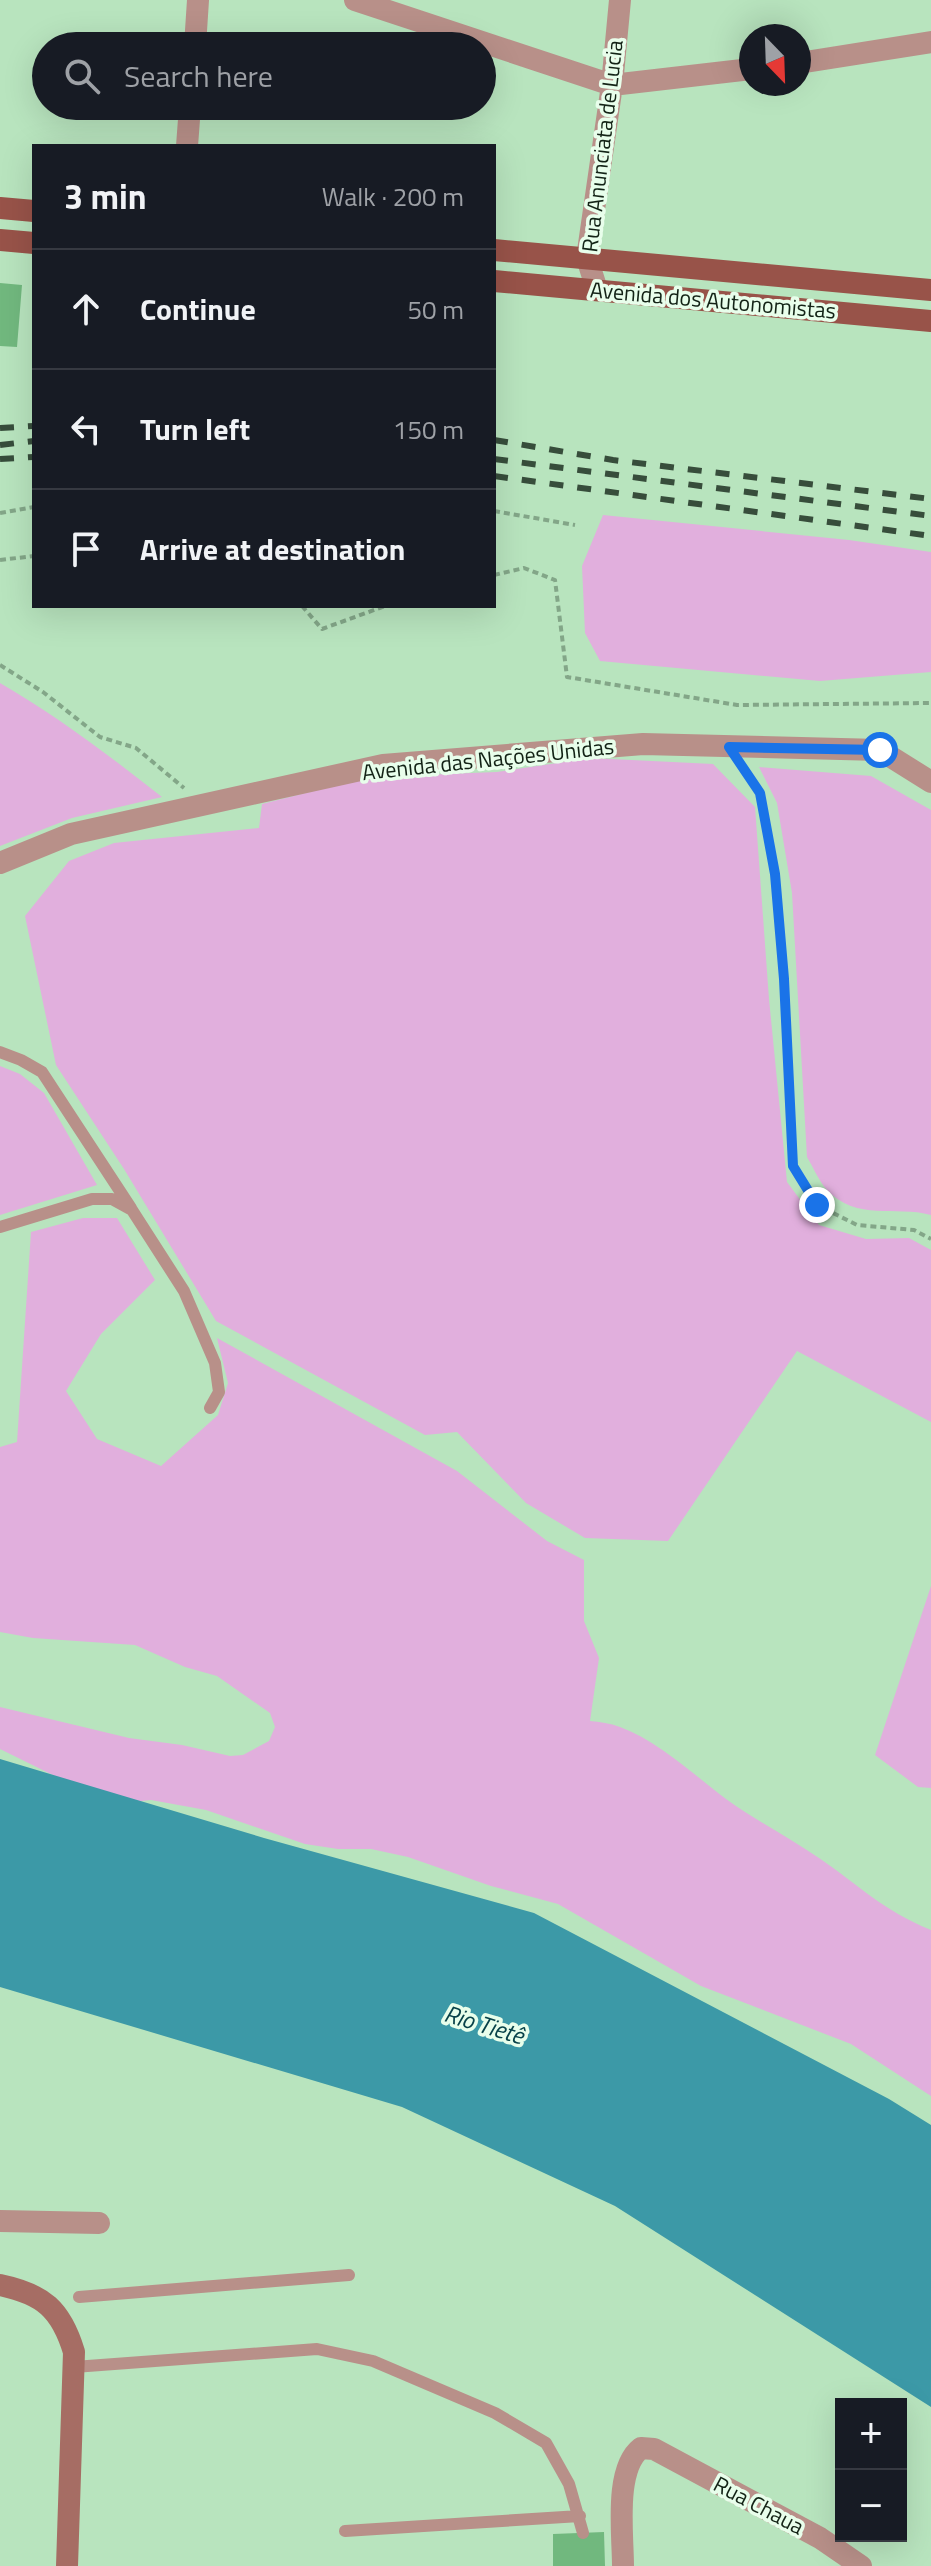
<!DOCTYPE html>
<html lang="en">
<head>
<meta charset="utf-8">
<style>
  :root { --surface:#171b24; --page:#20242c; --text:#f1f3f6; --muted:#9ea1a6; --line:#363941 }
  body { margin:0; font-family:"Titillium Web",sans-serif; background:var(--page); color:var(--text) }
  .controls { position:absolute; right:24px; bottom:24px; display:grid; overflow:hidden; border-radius:0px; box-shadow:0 8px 32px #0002 }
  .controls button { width:72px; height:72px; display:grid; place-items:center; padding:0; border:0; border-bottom:2px solid var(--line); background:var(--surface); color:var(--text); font:40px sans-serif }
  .compass { position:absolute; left:739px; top:24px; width:72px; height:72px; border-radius:50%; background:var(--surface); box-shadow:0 8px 32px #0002; rotate:157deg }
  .stop { position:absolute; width:24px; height:24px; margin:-18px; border:6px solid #1a73e8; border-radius:50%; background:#fff }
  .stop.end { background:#1a73e8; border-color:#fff; box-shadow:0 2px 8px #0008 }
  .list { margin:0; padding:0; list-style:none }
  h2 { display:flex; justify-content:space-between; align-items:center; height:104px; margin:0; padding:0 32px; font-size:34px }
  h2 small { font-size:26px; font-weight:400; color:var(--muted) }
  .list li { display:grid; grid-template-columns:52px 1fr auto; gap:24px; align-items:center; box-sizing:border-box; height:120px; padding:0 32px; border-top:2px solid var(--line) }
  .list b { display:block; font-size:30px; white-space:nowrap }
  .list em { font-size:26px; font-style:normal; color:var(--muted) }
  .icon { flex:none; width:44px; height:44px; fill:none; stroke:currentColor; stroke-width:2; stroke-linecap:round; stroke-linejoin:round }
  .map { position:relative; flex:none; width:931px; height:2566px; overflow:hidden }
  .search { position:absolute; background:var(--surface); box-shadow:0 8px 32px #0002; left:32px; top:32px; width:464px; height:88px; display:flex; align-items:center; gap:20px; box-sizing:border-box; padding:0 28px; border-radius:44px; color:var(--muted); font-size:30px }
  .panel { position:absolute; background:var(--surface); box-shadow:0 8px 32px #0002; left:32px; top:144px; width:464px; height:464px; border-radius:0px }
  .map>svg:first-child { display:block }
  .green { fill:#e1afdd }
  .water { fill:#3c99a7 }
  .building { fill:#71b87e }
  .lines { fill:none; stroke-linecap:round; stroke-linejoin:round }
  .path { stroke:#83a688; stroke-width:4; stroke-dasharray:6 4; stroke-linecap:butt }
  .service { stroke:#b89089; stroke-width:12 }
  .minor { stroke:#b89089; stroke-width:22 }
  .secondary { stroke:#a66d64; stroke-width:22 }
  .primary { stroke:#985349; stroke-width:22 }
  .rail { stroke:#374d3b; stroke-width:6; stroke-dasharray:14 14; stroke-linecap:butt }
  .route { stroke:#1a73e8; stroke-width:10 }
  .labels { text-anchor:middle; stroke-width:7; stroke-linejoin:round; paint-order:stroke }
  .street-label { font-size:22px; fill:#132316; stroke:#e8feeb }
  .water-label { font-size:24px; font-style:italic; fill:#084249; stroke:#e8feeb }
</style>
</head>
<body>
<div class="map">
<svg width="931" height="2566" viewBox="0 0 931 2566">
  <rect width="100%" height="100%" fill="#b8e4be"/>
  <path class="green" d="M603 515 849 540 931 552V672L820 681 600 661 585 633 582 566Z
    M0 683C57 716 110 756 162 797L72 818 0 846Z
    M591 758 713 764 755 807 769 999 787 1182 819 1225 866 1239 909 1238 931 1250V1422L797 1351 668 1541 585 1538 526 1503 457 1432 425 1435 216 1321 124 1169 56 1065 25 916 69 861 114 843 259 828 262 804 369 777 497 772Z
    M759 767 871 776 931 810V1215C895 1205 857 1222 827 1190 819 1181 813 1167 807 1157L792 893 777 803Z
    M0 1066 20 1074 44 1093 97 1185 0 1215Z
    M83 1218H117L155 1280 101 1334 66 1391 97 1439 161 1466 218 1415 228 1383 217 1338 457 1471 547 1541 584 1560V1621L599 1658 590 1721C600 1722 610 1723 620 1727 658 1741 693 1774 726 1799 755 1820 788 1837 819 1858 860 1886 882 1910 931 1930V2096L851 2044 701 1986 558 1904 491 1886 408 1857 371 1849H338L305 1844 206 1810 151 1800 132 1802 67 1782 0 1749V1707L129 1738 182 1745 230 1756 243 1755 269 1741 275 1727 270 1713 217 1676 185 1667 135 1645 33 1638 0 1632V1447L17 1442 31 1232Z
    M931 1586V1788L918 1787 875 1755Z"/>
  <path class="water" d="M0 1759 264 1838 534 1913 889 2099 931 2125V2407L615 2206 402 2107 0 1987Z"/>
  <path class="building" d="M0 283 22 285 17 347 0 346Z
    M604 2532 605 2566H553V2534Z"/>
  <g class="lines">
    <path class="path" d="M494 511 575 525
      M0 513 34 507
      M0 560 34 556
      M494 575 524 568 555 580 567 677 737 705 931 703
      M302 606 322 629 385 606
      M0 665 43 692 100 737 136 748 184 788
      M743 767 760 793 775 874 784 979 793 1166 817 1205 857 1225 914 1230 931 1239"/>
    <path class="service" d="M0 1052 21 1060 42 1072 131 1208
      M0 1227 92 1199H112L132 1210 184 1291 215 1363 219 1392 210 1408
      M79 2297 349 2275
      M74 2367 317 2349 373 2361 495 2413 546 2443 569 2484 583 2533
      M345 2531 580 2516"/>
    <path class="minor" d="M355 0 612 85 751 69
      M195 46 198 0
      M799 63 931 42
      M187 146 190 106
      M597 290 587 258 612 85 620 0
      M0 863 71 834 383 765 643 744 880 750 931 782
      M0 2221 99 2223
      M623 2566C623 2534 614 2469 641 2448L654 2449 820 2538 861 2566"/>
    <path class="secondary" d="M0 2285C43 2294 61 2309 74 2352L67 2566"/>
    <path class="primary" d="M0 208 34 211
      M0 240 34 243
      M494 250 931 290
      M494 281 931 321"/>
    <path class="rail" d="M0 428 34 426
      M494 440 613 460 931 499
      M0 445 34 441
      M0 459 34 457
      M494 459 931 516
      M494 476 931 536"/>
  </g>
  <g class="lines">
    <path class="route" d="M817 1205 793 1166 784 979 775 874 760 793 729 747 880 750"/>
  </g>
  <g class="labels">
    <g class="street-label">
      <text transform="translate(602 146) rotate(-83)" y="8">Rua Anunciata de Lucia</text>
      <text transform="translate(713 300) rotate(5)" y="8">Avenida dos Autonomistas</text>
      <text transform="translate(488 759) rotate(-6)" y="8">Avenida das Nações Unidas</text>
      <text transform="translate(759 2505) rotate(28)" y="8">Rua Chaua</text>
    </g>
    <g class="water-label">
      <text transform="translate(484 2025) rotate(17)" y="8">Rio Tietê</text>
    </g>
  </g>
</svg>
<div class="controls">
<button>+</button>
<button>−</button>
</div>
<svg class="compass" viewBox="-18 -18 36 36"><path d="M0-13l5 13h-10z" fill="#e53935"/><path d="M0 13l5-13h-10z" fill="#9ea1a6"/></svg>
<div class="stop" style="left:880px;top:750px"></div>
<div class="stop end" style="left:817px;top:1205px"></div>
<div class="search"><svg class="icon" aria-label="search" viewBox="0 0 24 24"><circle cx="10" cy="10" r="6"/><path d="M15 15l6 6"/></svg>Search here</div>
<section class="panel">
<h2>3 min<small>Walk · 200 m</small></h2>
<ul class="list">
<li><svg class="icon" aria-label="ahead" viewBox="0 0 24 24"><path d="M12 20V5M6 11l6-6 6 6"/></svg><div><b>Continue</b></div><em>50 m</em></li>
<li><svg class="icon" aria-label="left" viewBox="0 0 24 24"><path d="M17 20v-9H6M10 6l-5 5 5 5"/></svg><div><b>Turn left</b></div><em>150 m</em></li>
<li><svg class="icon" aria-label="arrive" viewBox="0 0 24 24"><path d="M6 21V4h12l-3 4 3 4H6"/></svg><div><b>Arrive at destination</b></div></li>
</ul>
</section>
</div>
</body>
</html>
